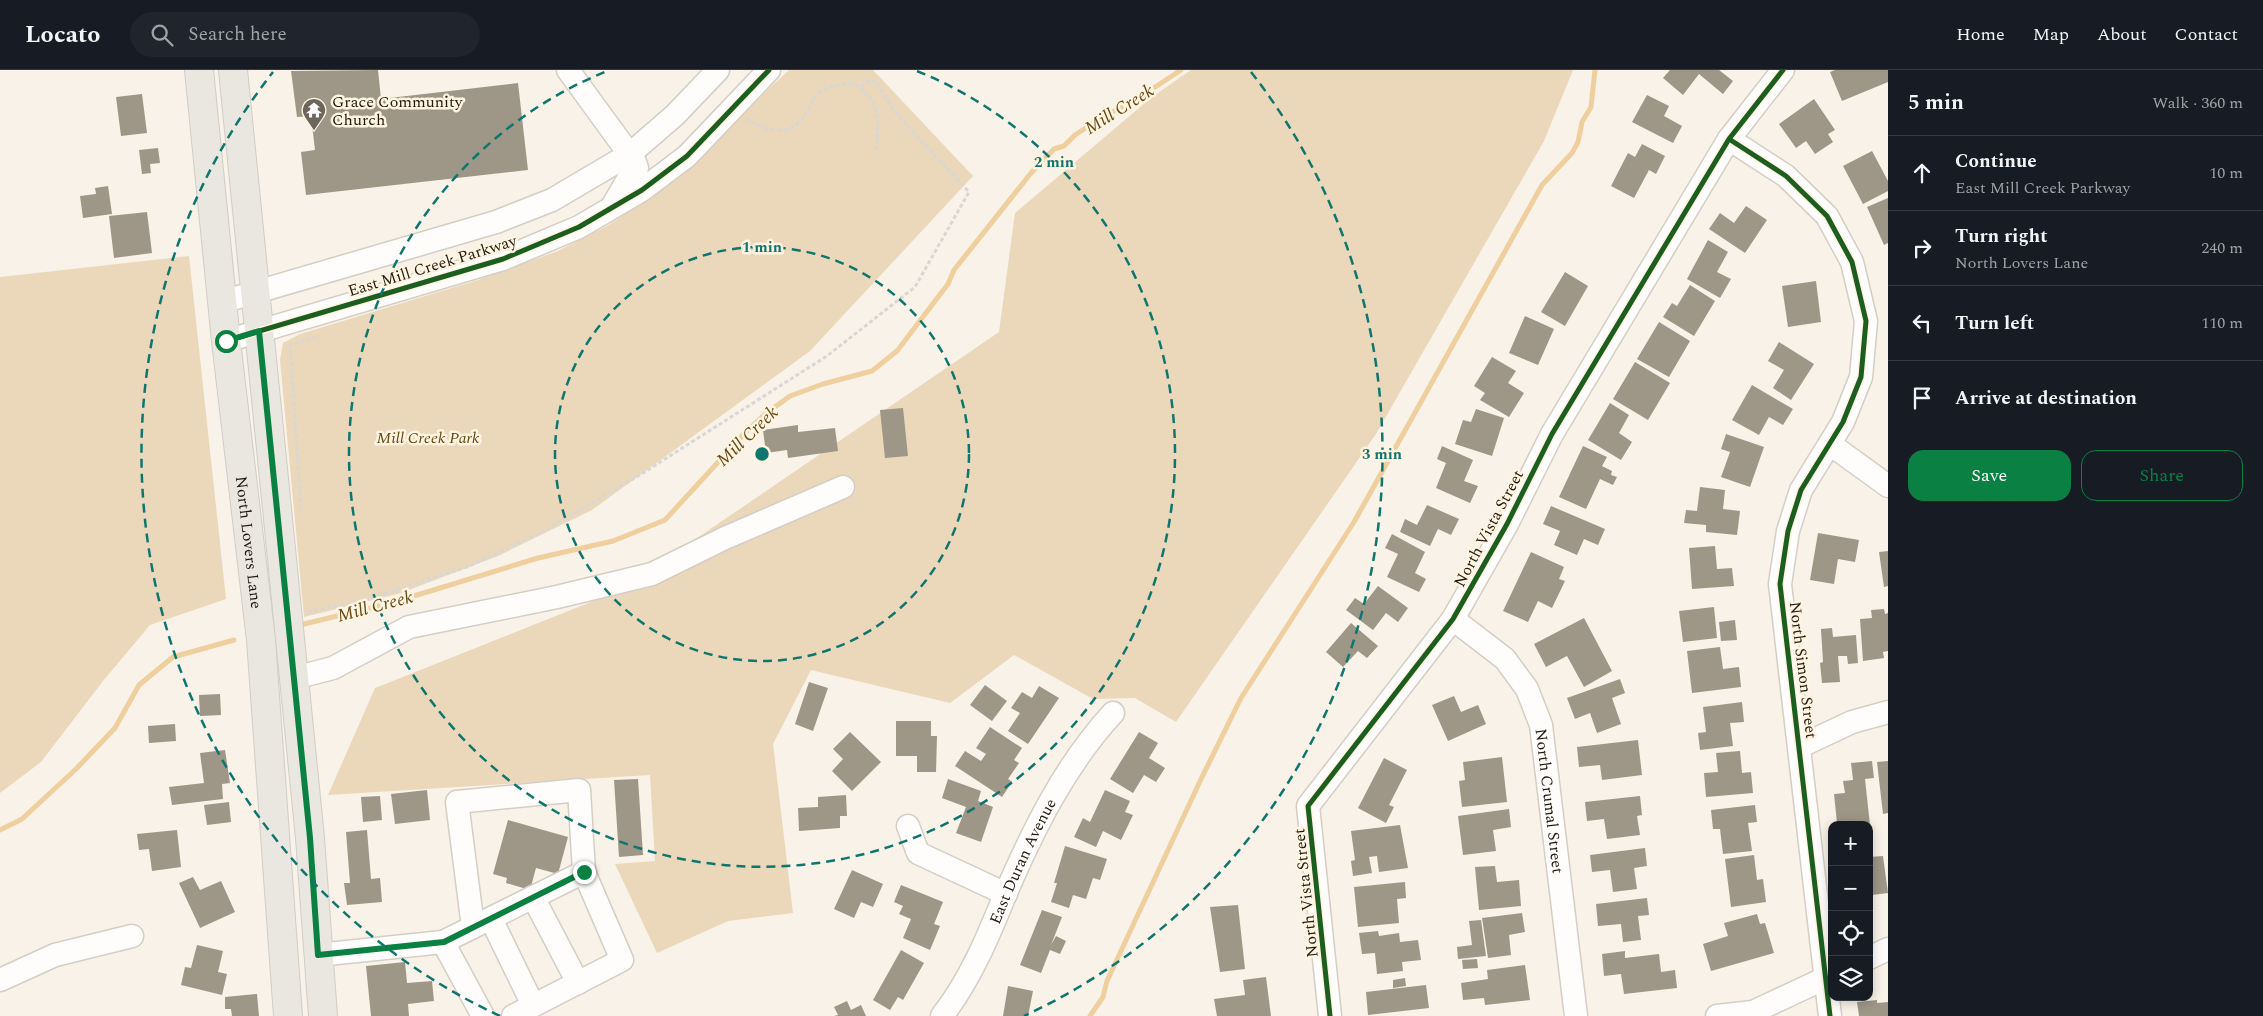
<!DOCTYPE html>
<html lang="en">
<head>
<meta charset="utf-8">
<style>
  :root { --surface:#171b24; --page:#20242c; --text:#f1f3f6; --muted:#9ea1a6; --line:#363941; --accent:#0b8043 }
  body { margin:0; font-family:Spectral,serif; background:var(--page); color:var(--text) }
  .controls { position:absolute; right:15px; bottom:15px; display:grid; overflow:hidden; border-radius:10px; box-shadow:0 2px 12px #0003 }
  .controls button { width:45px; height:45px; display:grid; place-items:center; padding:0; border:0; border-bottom:1px solid var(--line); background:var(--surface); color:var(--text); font:25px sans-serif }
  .stop { position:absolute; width:15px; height:15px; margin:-11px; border:4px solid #0b8043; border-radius:50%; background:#fff }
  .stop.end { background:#0b8043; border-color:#fff; box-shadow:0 1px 5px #0008 }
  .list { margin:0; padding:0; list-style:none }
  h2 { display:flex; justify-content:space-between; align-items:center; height:65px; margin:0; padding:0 20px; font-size:21px }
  h2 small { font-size:16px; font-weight:400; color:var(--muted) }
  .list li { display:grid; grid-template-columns:32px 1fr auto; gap:15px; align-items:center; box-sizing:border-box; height:75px; padding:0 20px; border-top:1px solid var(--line) }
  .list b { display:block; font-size:19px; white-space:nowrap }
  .list p { margin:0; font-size:16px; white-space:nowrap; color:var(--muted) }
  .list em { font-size:16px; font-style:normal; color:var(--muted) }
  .actions { display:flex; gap:10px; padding:15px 20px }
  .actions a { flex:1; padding:11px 0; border:1px solid var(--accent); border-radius:15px; text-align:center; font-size:18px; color:var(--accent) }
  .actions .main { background:var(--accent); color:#fff }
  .icon { flex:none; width:28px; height:28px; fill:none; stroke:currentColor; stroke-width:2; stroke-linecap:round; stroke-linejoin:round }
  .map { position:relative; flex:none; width:1888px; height:946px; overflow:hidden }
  header { display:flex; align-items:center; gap:30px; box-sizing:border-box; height:70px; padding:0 25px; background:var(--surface); border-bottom:1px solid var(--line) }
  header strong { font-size:24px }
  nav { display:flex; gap:28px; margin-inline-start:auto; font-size:18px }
  .search { width:350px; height:45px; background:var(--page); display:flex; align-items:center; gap:12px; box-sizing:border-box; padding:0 18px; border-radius:28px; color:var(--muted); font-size:19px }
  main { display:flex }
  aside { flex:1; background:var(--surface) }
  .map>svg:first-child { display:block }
  .green { fill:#ebd8ba }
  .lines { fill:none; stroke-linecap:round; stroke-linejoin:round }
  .stream { stroke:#eecf9d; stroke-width:5 }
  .building { fill:#9e9687 }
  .minor-casing { stroke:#d4cec4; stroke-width:25 }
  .major-casing { stroke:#d0cdc7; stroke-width:30 }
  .path { stroke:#d9d7d4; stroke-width:3; stroke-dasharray:4 2.5; stroke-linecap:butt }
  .minor { stroke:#fefdfc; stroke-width:22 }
  .major { stroke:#eae7e0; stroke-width:28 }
  .cycleway-casing { stroke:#fff3e1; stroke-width:8 }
  .cycleway { stroke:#1b5e20; stroke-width:5 }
  .route { stroke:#0b8043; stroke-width:6 }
  .ring { fill:none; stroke:#0f766e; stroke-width:2.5; stroke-dasharray:9 6 }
  .labels { text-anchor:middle; stroke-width:5; stroke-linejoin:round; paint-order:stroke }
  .poi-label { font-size:16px; fill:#221b10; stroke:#fff3e1; text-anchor:start }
  .street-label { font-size:16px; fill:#221b10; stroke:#fff3e1 }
  .park-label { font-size:16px; font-style:italic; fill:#644814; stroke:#fff3e1 }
  .water-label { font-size:18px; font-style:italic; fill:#654915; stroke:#fff3e1 }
  .centre { fill:#0f766e; stroke:#fff3e1; stroke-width:2.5 }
  .ring-label { font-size:15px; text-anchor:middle; font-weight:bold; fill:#0f766e; stroke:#fff3e1; stroke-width:5; stroke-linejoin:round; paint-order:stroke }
</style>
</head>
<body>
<header>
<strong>Locato</strong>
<div class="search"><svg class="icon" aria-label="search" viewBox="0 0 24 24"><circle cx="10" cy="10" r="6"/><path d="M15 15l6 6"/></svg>Search here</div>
<nav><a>Home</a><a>Map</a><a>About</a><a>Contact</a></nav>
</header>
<main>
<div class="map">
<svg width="1888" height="946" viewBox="0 0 1888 946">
  <rect width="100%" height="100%" fill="#f8f2e8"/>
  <path class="green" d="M789 0H873L973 106 810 281 592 440 498 486 401 523 304 547 280 290 283 273 300 264 478 210 558 181 607 156 661 120Z
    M1191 0H1573L1544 71 1376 364 1176 652 1135 628 1093 629 1014 585 950 633 811 600 773 674 793 843 728 851 657 883 615 794 655 791 650 705 328 725 375 618 621 520 999 262 1015 143 1152 27Z
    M189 186 226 529 150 555 103 611 41 692 0 723V207Z"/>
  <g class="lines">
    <path class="stream" d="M304 554 391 533 538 488 613 471 665 450 743 365 764 345 790 326 823 314 872 301 897 281 948 214 954 200 1031 103 1054 79 1064 76 1075 65 1104 46 1131 33 1181 0
      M0 760 22 749 76 699 115 658 139 615 173 587 234 570
      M1090 946 1103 927 1107 911 1202 707 1241 628 1354 452 1542 115 1572 83 1578 72 1582 52 1591 37 1595 0"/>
  </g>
  <path class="building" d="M378 0 381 29 518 13 528 100 306 125 301 82 315 80 311 46 297 47 291 1Z
    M1670 0H1719L1733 11 1723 24 1699 4 1683 25 1663 8Z
    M1835 0H1888V12L1842 31 1830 2Z
    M142 24 147 63 121 66 116 27Z
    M1647 25 1669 36 1664 46 1682 56 1673 73 1632 52Z
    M1814 29 1835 60 1828 64 1833 72 1815 84 1806 71 1796 78 1779 54Z
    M1642 74 1665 86 1656 104 1649 100 1634 128 1611 116 1628 83 1635 87Z
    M158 78 160 93 150 94 151 103 142 104 139 80Z
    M1872 81 1888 111V121L1863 134 1843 96Z
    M108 116 112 144 83 148 80 126 96 124 95 118Z
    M1888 128V173L1884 175 1867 137Z
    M1746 136 1767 150 1745 183 1709 159 1720 143 1734 153Z
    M147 142 152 183 114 188 109 146Z
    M1708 170 1728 182 1717 202 1731 209 1720 228 1687 209Z
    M1565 202 1588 216 1565 256 1541 242Z
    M1816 211 1821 252 1788 257 1782 216Z
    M1690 215 1715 231 1694 266 1663 247 1672 233 1677 236Z
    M1525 246 1554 259 1538 295 1509 283Z
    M1659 252 1690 271 1669 307 1637 289Z
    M1779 272 1814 294 1791 330 1773 318 1784 300 1768 291Z
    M1492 287 1516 301 1508 313 1524 323 1509 347 1480 330 1485 323 1474 316Z
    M1635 292 1670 313 1648 350 1613 329Z
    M1752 315 1793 339 1783 355 1769 347 1759 365 1732 350Z
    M1610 333 1629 345 1619 363 1632 372 1621 390 1588 370Z
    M903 338 908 386 885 388 880 340Z
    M1476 339 1504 348 1492 386 1455 374 1463 350 1471 352Z
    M798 355V362L835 358 838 381 788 388 787 380 766 383 763 360Z
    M1726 364 1764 377 1750 417 1721 407 1730 382 1721 379Z
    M1442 376 1473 390 1464 411 1478 416 1470 433 1436 418 1446 393 1437 389Z
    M1583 376 1607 387 1602 396 1612 401 1611 405 1617 407 1613 415 1600 409 1586 439 1559 427Z
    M1700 417 1725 420 1723 439 1740 441 1737 465 1706 462V455L1684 453 1686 440 1697 441Z
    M1427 435 1459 449 1451 465 1438 459 1430 476 1400 462 1405 449 1417 455Z
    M1551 436 1605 459 1598 475 1584 469 1577 485 1554 475 1560 461 1543 454Z
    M1818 463 1859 470 1855 492 1838 489 1834 514 1810 510Z
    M1392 464 1425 482 1415 503 1426 509 1419 522 1387 507 1398 484 1385 478Z
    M1715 476 1717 499 1732 498 1734 516 1692 519 1689 478Z
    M1888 481V516L1884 517 1879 482Z
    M1531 482 1564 497 1559 509 1565 511 1552 538 1538 531 1528 552 1503 541Z
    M1378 516 1408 538 1398 552 1386 543 1373 560 1346 540 1355 528 1364 534Z
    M1714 537 1717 568 1683 572 1679 541Z
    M1884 539 1885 544 1888 543V581L1883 582 1884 588 1863 591 1860 549 1872 548 1871 540Z
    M1584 548 1612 601 1584 617 1567 586 1546 597 1534 574Z
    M1735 550 1737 570 1721 571 1719 552Z
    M1351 553 1378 576 1367 588 1358 581 1343 597 1326 582Z
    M1832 558 1833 567 1856 565 1858 593 1848 594 1847 586H1838L1840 612 1822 613 1820 593 1823 592 1821 559Z
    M1720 577 1723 599 1739 597 1741 617 1692 623 1687 581Z
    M1620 609 1625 623 1612 628 1621 654 1597 663 1590 643 1575 649 1567 628Z
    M809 612 828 618 813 661 795 654Z
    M985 615 1007 631 992 651 970 635Z
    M1039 616 1059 628 1028 674 1008 661 1020 643 1011 638 1022 622 1032 628Z
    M220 624 221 645 200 646 199 625Z
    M1454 626 1461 642 1478 635 1486 654 1448 671 1432 635Z
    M1742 632 1744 652 1730 653 1733 676 1700 680 1698 663 1706 662 1703 637Z
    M896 651H931V666H937L936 702H917V686H896Z
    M175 654 176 671 149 673 148 656Z
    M990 657 1022 678 1014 690 1019 693 1008 709 1012 712 1002 727 955 696 965 681 981 691 986 684 976 678Z
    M850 662 881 692 852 721 832 701 843 689 833 679Z
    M1139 662 1158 673 1149 688 1165 698 1156 712 1144 705 1133 723 1110 709Z
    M1638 670 1642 705 1602 710 1600 695 1579 697 1577 677Z
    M225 680 230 713 222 714 223 729 172 735 169 717 204 713 200 683Z
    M1740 681 1742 703 1751 702 1753 723 1706 727 1704 703 1718 702 1716 683Z
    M1502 687 1507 732 1462 737 1459 711 1465 710 1463 692Z
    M1384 688 1407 700 1389 735 1394 737 1386 753 1358 738Z
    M1872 691 1874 708 1865 709 1870 755H1850V751L1837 753 1834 724 1845 723 1843 711 1853 710 1851 693Z
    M1888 691V743L1883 744 1877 692Z
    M638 709 643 785 619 787 614 710Z
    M948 709 981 721 978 731 993 737 981 772 956 763 966 737 942 728Z
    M427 720 430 750 395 754 391 724Z
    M1105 720 1130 731 1125 742 1133 745 1121 770 1103 761 1096 777 1074 767 1083 748 1090 752Z
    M846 725 847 746H840V758L799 761 798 738 818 737V727Z
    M380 726 382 750 363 752 361 727Z
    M1640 726 1642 745 1637 746 1640 765 1607 769 1604 749 1587 751 1585 732Z
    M229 732 231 752 207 755 204 735Z
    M1755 735 1757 752 1748 753 1752 781 1723 784 1720 759H1713L1711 740Z
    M1509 739 1511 757 1493 760 1496 781 1463 785 1458 746Z
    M508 750 568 767 558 804 536 798 530 820 506 813 507 808 493 804Z
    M1400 755 1408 798 1379 802 1377 786 1369 787 1372 803 1353 806 1351 791 1355 790 1351 761Z
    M177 760 181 797 152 801 149 779 139 780 137 764Z
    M367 760 371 809 380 808 382 832 347 835 344 813H350L346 762Z
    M1065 776 1107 789 1100 810 1093 808 1086 829 1073 825 1069 838 1051 832 1057 813H1054Z
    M1645 778 1647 796 1634 798 1637 819 1613 822 1610 800 1592 802 1590 785Z
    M1754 785 1757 810 1763 809 1766 832 1731 837 1725 789Z
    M1883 786 1888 823 1872 825V828L1869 829V787Z
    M1495 796 1497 812 1519 810 1521 836 1479 840 1475 797Z
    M852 800 883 814 873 837 861 832 854 848 834 839Z
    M193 807 200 820 221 811 235 842 200 858 179 813Z
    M1405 812 1406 828 1397 829 1399 853 1358 857 1354 817Z
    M901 815 943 832 934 854 940 856 930 880 903 868 911 849 899 844 903 836 894 832Z
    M1647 828 1649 845 1638 846 1641 870 1623 872 1621 854 1598 856 1596 834Z
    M1238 835 1245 899 1220 902 1210 837Z
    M1042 840 1062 847 1051 875 1056 866 1066 871 1060 884 1050 880 1041 903 1020 895Z
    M1522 843 1525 862 1509 865 1511 885 1488 888 1482 848Z
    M1757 844 1760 854 1765 853 1774 883 1711 901 1703 874 1728 866 1724 853Z
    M1481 850 1486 886 1458 889 1457 877 1472 875 1469 851Z
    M1378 861 1379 866 1399 863 1400 872 1418 870 1421 890 1402 892 1403 901 1377 904 1375 883 1362 884 1359 863Z
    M197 875 223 881 218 902 227 904 222 925 181 915 185 897 191 898Z
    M901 880 924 893 903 930 898 927 890 940 873 930Z
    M1625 881V888L1659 884 1661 902 1675 900 1677 918 1624 924 1621 904 1604 906 1602 884Z
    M1477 889 1478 898 1463 899 1462 890Z
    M405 892 407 913 432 911 434 931 408 934 409 946H371L366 896Z
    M1525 895 1530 930 1485 935 1484 928 1463 930 1461 913 1488 909 1487 900Z
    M1266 907 1271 946H1217L1214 929 1245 925 1243 910Z
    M1405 908 1406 916 1393 918V910Z
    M1426 915 1429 938 1368 945 1366 922Z
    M1008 916 1033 921 1028 946H1003Z
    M257 924 259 946H232L231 939H225V927Z
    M1877 930V933L1888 932V946H1859L1857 932Z
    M847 931 851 940 861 935 866 946H834L838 945 834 937Z"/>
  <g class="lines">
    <g class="minor-casing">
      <g id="minor">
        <path d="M568 0 635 92 637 98 627 111 613 135"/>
        <path d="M1729 69 1786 106 1827 146 1852 192 1866 251 1861 307 1843 352 1801 420 1788 461 1780 514 1830 946"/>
        <path d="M222 232 496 152 552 130 630 84 675 45 718 0"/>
        <path d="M226 271 503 189 579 157 642 120 687 86 769 0"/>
        <path d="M1830 374 1888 416"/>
        <path id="s1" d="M1453 549 1505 589 1527 619 1541 655 1576 946"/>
        <path d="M294 608 333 598 409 557 557 527 652 504 725 468 843 417"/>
        <path d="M1801 676 1852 652 1888 642"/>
        <path d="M908 756 918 783 1006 824"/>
        <path d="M533 827 578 913"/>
        <path d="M491 849 533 935"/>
        <path d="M473 857 584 802"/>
        <path d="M443 872 483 946"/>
        <path d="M318 885 443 872 473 857 457 732 579 720 584 802 622 890 513 946"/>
        <path d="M1869 888 1888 879"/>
        <path d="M0 910 55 885 132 866"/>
        <path id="s2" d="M942 946C970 910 988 867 1005 825 1033 760 1065 695 1113 643"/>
        <path d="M1330 946 1308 736 1453 549 1507 454 1552 364 1729 69 1783 0"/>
        <path d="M1717 946 1753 942 1832 905"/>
      </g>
    </g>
    <g class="major-casing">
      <g id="major">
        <path id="s3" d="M199 0 226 271 261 570 288 946"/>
        <path d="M233 0 310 768 323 946"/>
      </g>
    </g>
    <path class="path" d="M747 49C763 59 785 68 800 51 808 43 811 29 820 22 830 15 842 14 854 13 883 32 878 52 876 84
      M301 439 290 275 316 267
      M308 542 368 529 467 497 542 462 643 403 827 286 915 217 969 122 894 41 877 13 871 10 861 17"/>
    <use href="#minor" class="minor"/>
    <use href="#major" class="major"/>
    <g class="cycleway-casing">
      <path id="cycleway" d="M1729 69 1786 106 1827 146 1852 192 1866 251 1861 307 1843 352 1801 420 1788 461 1780 514 1830 946
        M226 271 503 189 579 157 642 120 687 86 769 0
        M1330 946 1308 736 1453 549 1507 454 1552 364 1729 69 1783 0"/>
    </g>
    <use href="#cycleway" class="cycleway"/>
  </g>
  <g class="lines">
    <path class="route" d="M226 271 259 261 310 768 318 885 444 872 584 802"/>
  </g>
  <g class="ring">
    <circle cx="762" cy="384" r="207"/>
    <path d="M917 1A413 413 0 1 1 607 1"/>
    <path d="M500 946A620 620 0 0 1 273 2M1251 2A620 620 0 0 1 1024 946"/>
  </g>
  <defs>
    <g id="temple-pin" transform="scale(1.25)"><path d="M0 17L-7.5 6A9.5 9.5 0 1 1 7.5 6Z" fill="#6d665c" stroke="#fff3e1"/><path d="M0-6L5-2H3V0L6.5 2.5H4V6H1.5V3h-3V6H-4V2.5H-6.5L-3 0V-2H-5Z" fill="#fff"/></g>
  </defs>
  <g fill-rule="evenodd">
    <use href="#temple-pin" x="314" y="40"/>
  </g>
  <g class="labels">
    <g class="poi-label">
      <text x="332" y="37">Grace Community<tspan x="332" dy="18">Church</tspan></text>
    </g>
    <g class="street-label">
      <text transform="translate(432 195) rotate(-17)" y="6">East Mill Creek Parkway</text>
      <text transform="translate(1488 458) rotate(-62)" y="6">North Vista Street</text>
      <text dy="6" stroke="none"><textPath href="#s3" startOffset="475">North Lovers Lane</textPath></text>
      <text transform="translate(1804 600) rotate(83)" y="6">North Simon Street</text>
      <text dy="6" stroke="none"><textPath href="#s1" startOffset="218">North Crumal Street</textPath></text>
      <text dy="6" stroke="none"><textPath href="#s2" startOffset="175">East Duran Avenue</textPath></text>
      <text transform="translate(1305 823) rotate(-96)" y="6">North Vista Street</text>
    </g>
    <g class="park-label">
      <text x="428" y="373">Mill Creek Park</text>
    </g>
    <g class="water-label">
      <text transform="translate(1119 39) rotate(-32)" y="6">Mill Creek</text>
      <text transform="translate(747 366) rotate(-44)" y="6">Mill Creek</text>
      <text transform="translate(375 536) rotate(-15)" y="6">Mill Creek</text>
    </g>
  </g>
  <circle cx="762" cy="384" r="8" class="centre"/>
  <g class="ring-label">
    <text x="1054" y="97">2 min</text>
    <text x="762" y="182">1 min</text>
    <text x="1382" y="389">3 min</text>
  </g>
</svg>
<div class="controls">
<button>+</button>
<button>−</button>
<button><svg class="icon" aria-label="locate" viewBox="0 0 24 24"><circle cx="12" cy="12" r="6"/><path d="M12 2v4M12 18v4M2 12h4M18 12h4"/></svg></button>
<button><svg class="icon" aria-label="layers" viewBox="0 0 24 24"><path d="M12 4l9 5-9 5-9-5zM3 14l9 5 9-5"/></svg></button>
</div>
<div class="stop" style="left:226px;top:271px"></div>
<div class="stop end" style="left:584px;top:802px"></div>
</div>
<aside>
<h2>5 min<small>Walk · 360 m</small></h2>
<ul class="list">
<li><svg class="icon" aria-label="ahead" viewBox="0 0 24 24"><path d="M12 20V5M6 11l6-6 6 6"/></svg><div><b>Continue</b><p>East Mill Creek Parkway</p></div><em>10 m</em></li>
<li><svg class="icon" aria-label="right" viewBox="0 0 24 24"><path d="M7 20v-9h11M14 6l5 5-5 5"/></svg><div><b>Turn right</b><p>North Lovers Lane</p></div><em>240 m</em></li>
<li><svg class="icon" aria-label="left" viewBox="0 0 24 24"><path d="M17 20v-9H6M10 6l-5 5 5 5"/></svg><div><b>Turn left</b></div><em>110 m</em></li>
<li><svg class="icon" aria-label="arrive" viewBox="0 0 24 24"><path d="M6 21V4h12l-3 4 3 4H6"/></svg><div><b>Arrive at destination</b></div></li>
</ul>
<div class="actions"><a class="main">Save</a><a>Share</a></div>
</aside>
</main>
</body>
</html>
